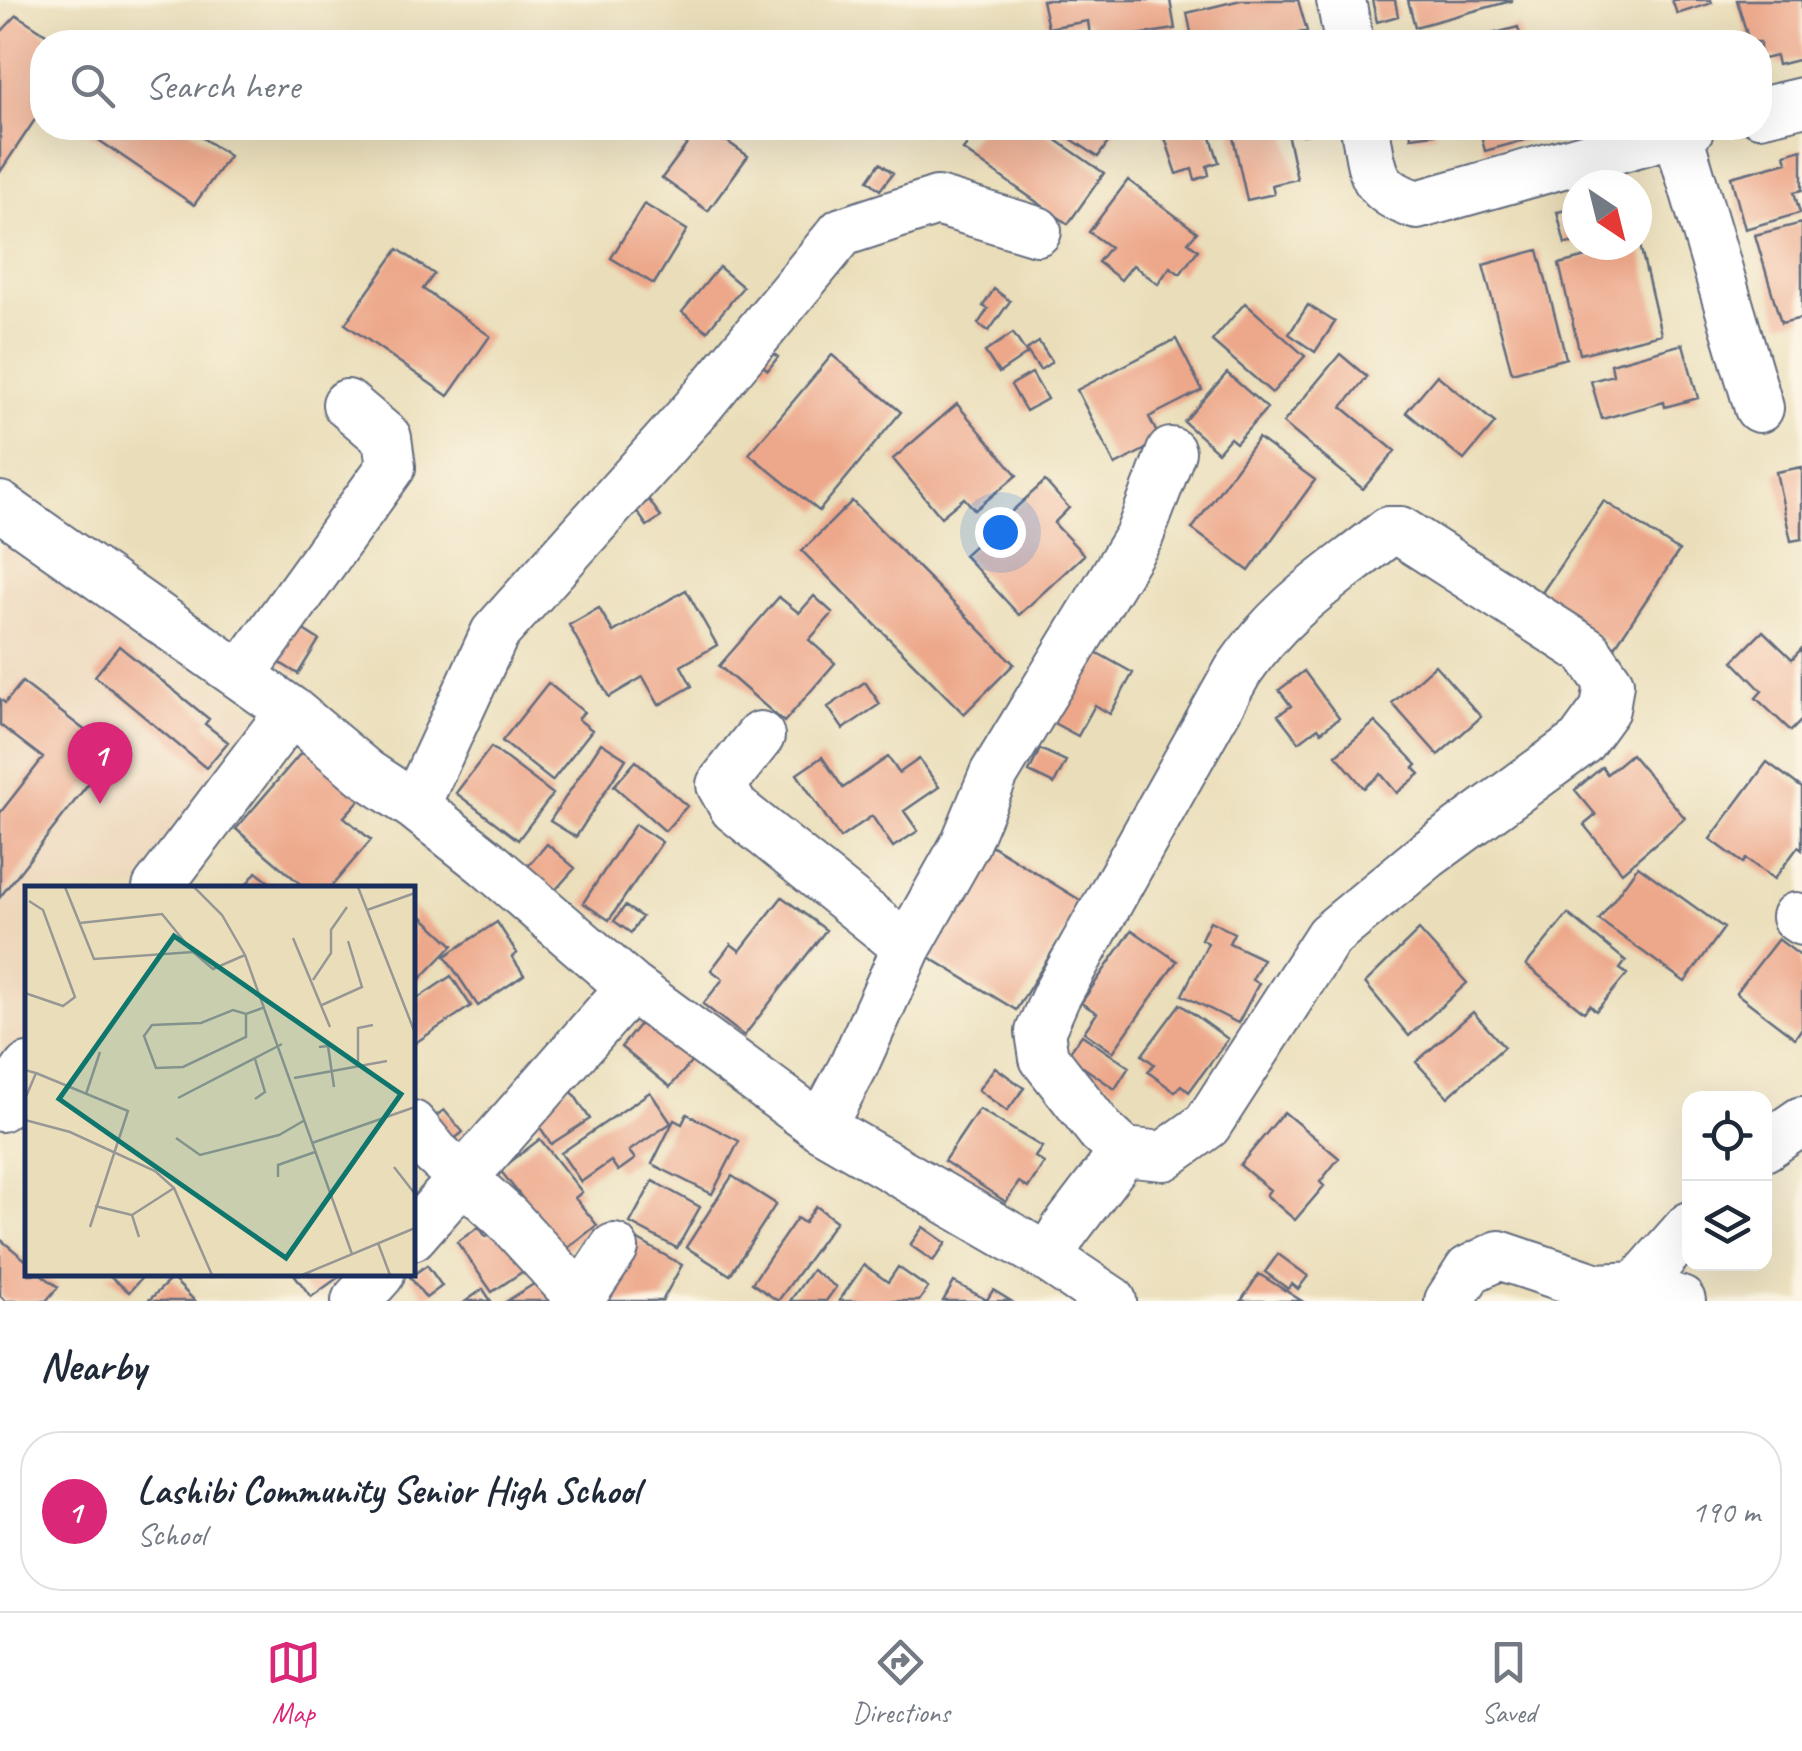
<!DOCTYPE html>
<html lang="en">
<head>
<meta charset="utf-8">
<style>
  :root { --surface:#fff; --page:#f6f6f7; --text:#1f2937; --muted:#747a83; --line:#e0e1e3; --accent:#db2777 }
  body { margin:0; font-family:Caveat,sans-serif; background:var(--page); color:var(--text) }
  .controls { position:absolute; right:30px; bottom:30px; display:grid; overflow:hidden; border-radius:20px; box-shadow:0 10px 40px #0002 }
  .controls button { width:90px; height:90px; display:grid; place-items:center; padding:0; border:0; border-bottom:2px solid var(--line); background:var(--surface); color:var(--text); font:50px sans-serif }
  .compass { position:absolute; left:1562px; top:170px; width:90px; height:90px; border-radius:50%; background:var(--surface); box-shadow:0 10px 40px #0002; rotate:145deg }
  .you { position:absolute; left:1000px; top:532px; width:35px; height:35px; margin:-25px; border:8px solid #fff; border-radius:50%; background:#1a73e8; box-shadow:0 0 0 15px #1a73e833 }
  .badge { display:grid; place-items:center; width:65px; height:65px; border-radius:50%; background:var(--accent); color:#fff; font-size:32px; font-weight:700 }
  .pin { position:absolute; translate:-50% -82px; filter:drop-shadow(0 2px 5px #0008) }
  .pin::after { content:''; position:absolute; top:52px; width:35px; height:30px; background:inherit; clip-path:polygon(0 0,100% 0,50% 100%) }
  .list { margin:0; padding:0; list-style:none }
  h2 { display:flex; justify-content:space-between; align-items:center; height:130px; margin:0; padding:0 40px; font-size:42px }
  h2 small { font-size:32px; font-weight:400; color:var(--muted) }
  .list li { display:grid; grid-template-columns:65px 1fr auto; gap:30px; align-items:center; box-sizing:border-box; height:160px; margin:0 20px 20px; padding:0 20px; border:2px solid var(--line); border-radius:40px }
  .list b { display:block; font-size:38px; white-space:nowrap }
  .list p { margin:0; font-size:32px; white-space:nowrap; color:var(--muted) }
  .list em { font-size:32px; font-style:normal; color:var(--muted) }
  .icon { flex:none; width:55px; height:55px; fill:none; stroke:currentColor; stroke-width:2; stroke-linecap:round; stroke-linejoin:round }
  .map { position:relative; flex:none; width:1802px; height:1301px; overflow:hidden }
  .search { position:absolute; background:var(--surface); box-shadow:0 10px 40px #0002; left:30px; right:30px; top:30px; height:110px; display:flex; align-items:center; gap:25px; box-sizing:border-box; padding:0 35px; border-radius:40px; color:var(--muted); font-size:38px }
  .sheet { height:310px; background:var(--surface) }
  nav { display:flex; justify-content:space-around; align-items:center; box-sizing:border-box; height:140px; border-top:2px solid var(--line); background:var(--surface); font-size:28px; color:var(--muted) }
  nav a { display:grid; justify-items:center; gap:5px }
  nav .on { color:var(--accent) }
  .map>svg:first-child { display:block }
  .built { fill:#edd7bb }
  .building { fill:#eda88b }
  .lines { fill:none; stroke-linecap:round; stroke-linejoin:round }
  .minor-casing { stroke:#636c7e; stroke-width:52 }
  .minor { stroke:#fff; stroke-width:48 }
  .inset-road { fill:none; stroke:#979895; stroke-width:2.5 }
  .view { fill:#0f766e; fill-opacity:0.15; stroke:#0f766e; stroke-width:5 }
  .inset-edge { fill:none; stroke:#1b2f5e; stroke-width:5 }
</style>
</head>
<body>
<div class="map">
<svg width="1802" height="1301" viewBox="0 0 1802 1301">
  <rect width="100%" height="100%" fill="#fcf5e5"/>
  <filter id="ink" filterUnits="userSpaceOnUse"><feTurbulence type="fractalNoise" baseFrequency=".01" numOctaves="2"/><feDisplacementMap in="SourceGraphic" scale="20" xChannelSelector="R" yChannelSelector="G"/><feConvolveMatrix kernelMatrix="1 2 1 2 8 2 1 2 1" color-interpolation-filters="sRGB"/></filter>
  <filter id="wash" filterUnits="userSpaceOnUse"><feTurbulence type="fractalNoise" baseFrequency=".0048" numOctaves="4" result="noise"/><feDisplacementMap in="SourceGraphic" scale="40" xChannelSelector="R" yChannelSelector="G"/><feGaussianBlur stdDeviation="2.25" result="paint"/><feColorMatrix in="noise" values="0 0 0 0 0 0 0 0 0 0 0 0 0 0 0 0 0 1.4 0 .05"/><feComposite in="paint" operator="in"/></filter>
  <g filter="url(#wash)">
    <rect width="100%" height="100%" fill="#eadeba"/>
    <path class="built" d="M0 530 265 719 136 888H28L27 1031 0 1067Z"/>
    <g id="blocks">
      <path class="building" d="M1042 0H1170L1175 29 1091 42 1088 21 1048 28Z
        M1241 0H1298L1307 31 1263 42H1193L1187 13Z
        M1372 0H1395L1398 16 1377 22Z
        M1408 0H1511V1L1415 27Z
        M1672 0H1711L1712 3 1677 14Z
        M1737 0H1802V59L1778 65 1776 56 1760 60V42H1749Z
        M17 15 58 42H42V109L0 172V33Z
        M1518 27 1522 42H1473L1472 39Z
        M81 128H188L229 156 194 205Z
        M699 128H708L748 156 708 211 662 178Z
        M980 128H1039L1104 173 1068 224 963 150Z
        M1064 128H1118L1098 157 1061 132Z
        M1189 128H1208L1219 162 1207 166 1209 175 1195 180 1192 169 1177 174 1164 135Z
        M1231 128H1286L1297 179 1272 185 1274 194 1247 200Z
        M1301 128H1332V129L1303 135Z
        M1410 128H1434L1435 134 1411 137Z
        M1479 128H1530L1533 138 1485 151Z
        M1802 149V190L1794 192 1800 213 1745 229 1731 177 1787 162 1785 154Z
        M880 163 893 173 880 190 868 180Z
        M1128 180 1197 232 1188 242 1198 250 1180 274 1170 267 1158 284 1133 265 1121 280 1098 262 1110 247 1089 232Z
        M644 204 687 230 654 284 611 258Z
        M1577 208V242L1565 244 1557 212Z
        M1802 223V318L1781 323 1755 235Z
        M1633 245H1640L1661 334 1580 354 1559 264Z
        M398 249 434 274 423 289 490 336 448 396 345 324Z
        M1538 250 1566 358 1512 373 1483 265Z
        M719 267 743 287 707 331 682 312Z
        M994 289 1010 301 989 331 978 324 988 309 983 306Z
        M1245 303 1305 356 1272 393 1212 341Z
        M1308 305 1335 322 1315 352 1289 334Z
        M1013 333 1027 354 999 373 985 352Z
        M1176 339 1202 390 1149 417 1161 441 1115 465 1077 390Z
        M1039 342 1052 362 1040 370 1026 350Z
        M1683 344 1698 398 1665 407 1664 402 1602 419 1591 381 1613 375 1611 364Z
        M765 347 778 357 768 370 755 360Z
        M1340 354 1367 377 1342 407 1395 451 1363 489 1283 423Z
        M832 355 901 412 819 511 749 454Z
        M1032 373 1047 399 1026 411 1011 385Z
        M1227 373 1267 408 1236 443 1230 438 1218 452 1184 422Z
        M1437 375 1495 423 1464 460 1406 412Z
        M957 404 1017 475 975 510 964 498 941 517 893 459Z
        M1258 438 1315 480 1249 571 1192 529Z
        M1802 467V539L1791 541 1776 472Z
        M1045 481 1069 508 1054 523 1084 555 1019 615 964 555Z
        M649 500 661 517 647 526 636 510Z
        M852 501 1014 664 964 714 802 551Z
        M1604 501 1679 551 1614 648 1539 597Z
        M686 590 717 645 681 666 692 686 659 705 643 677 609 697 569 625 599 608 613 632Z
        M814 596 833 613 809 640 835 663 784 722 719 666 779 597 799 613Z
        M291 622 319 640 298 674 269 656Z
        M1763 631 1792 659 1802 648V720L1791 731 1756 698 1762 691 1733 661Z
        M119 646 209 719 205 724 228 742 206 768 95 676Z
        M1092 650 1133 673 1110 714 1095 705 1078 736 1052 722Z
        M1435 665 1481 717 1438 755 1392 703Z
        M1304 671 1339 718 1321 732 1318 728 1299 742 1278 715 1291 706 1279 690Z
        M22 682 113 752 0 897V813L43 758 0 725V699L5 703Z
        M865 682 880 704 843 729 828 707Z
        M548 683 584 712 578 719 592 730 552 781 502 741Z
        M1375 722 1417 765 1414 768 1420 774 1397 793 1381 774 1364 788 1336 755Z
        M601 743 626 759 576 837 550 821Z
        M306 747 363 796 344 817 371 840 330 888H305L236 829Z
        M491 747 553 794 518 840 456 793Z
        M1040 749 1066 761 1054 784 1029 772Z
        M1631 754 1685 818 1622 872 1584 825 1596 815 1575 790 1602 767 1607 774Z
        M822 757 843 788 888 757 899 773 919 759 939 787 904 811 918 831 893 847 872 816 840 838 797 774Z
        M636 761 687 806 665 831 614 786Z
        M1767 762 1802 788V850L1798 847 1774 879 1746 859 1743 863 1710 839Z
        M635 824 662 842 609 920 583 903Z
        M547 844 575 868 550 896 523 872Z
        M991 845 1083 902 1016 1010 924 954Z
        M1638 866 1724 928 1685 982 1599 920Z
        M256 872 277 888H244Z
        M782 897 826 930 744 1036 703 1004 723 979 711 970 731 944 740 951Z
        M625 906 642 917 631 933 614 921Z
        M412 907 453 945 417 982 412 978Z
        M1568 914 1626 961 1620 969 1627 974 1596 1011 1590 1005 1584 1012 1526 965Z
        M1210 921 1234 933 1229 943 1263 959 1252 980 1259 983 1238 1023 1182 995 1208 943 1201 939Z
        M497 922 517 953 512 957 524 975 478 1006 445 956Z
        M1132 930 1177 961 1113 1052 1084 1032 1097 1013 1081 1003Z
        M1419 930 1467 983 1409 1036 1365 983Z
        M1778 939 1802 957V1028L1795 1038 1736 993Z
        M451 976 471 1006 412 1045V1002Z
        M1180 1004 1228 1039 1189 1092 1181 1085 1175 1092 1148 1072 1154 1064 1142 1055Z
        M1473 1012 1504 1047 1448 1097 1416 1062Z
        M644 1019 693 1060 670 1087 621 1047Z
        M1082 1035 1129 1067 1115 1089 1067 1056Z
        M995 1067 1024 1088 1007 1111 978 1090Z
        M569 1087 590 1119 551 1144 531 1113Z
        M650 1092 671 1123 629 1151 635 1159 618 1171 611 1161 581 1182 561 1153Z
        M979 1109 1042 1147 1035 1157 1044 1163 1028 1188 1019 1182 1006 1202 944 1161Z
        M444 1110 463 1132 447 1145 428 1122Z
        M1284 1112 1339 1158 1320 1182 1324 1186 1295 1220 1266 1195 1270 1190 1240 1165Z
        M687 1114 739 1141 712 1194 652 1164 674 1120 682 1124Z
        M540 1139 582 1192 575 1198 597 1225 564 1251 500 1170Z
        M732 1176 776 1204 730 1275 686 1247Z
        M653 1181 700 1207 677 1248 630 1223Z
        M816 1206 836 1221 778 1301 752 1283 797 1218 804 1223Z
        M502 1225 531 1266 492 1292 457 1242 479 1227 486 1237Z
        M923 1227 946 1243 933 1261 910 1245Z
        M633 1237 682 1265 662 1301H597Z
        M0 1239 28 1262V1274H41L58 1287 46 1301H6L0 1296Z
        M1278 1254 1308 1276 1298 1289 1292 1284 1288 1289 1265 1272Z
        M427 1265 442 1286 426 1298 410 1277Z
        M864 1265 888 1282 898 1267 928 1288 919 1301H839Z
        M812 1270 836 1287 826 1301H790Z
        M107 1274H145L129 1292Z
        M294 1274H343L311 1297Z
        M1259 1274 1302 1301H1241Z
        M545 1277 560 1301H507Z
        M172 1278 195 1301H148Z
        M954 1282 987 1300 993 1290 1011 1301H943Z
        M483 1289 491 1301H466Z"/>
    </g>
  </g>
  <g filter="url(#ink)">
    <use href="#blocks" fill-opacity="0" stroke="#636c7e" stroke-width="2.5"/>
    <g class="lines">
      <g class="minor-casing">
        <path id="minor" d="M1341 0 1349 42
          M1760 112 1802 102
          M1365 128C1373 172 1370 190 1417 205L1690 128
          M1677 131 1759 408
          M0 506 291 711 365 773 415 806 487 863 631 987 821 1127 1048 1258 1112 1301
          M1389 531H1400L1587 651 1609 683 1605 709 1581 742 1427 855 1329 936 1207 1125 1164 1156 1124 1152 1101 1131 1044 1058 1040 1032 1056 996 1238 671C1283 605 1330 579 1389 531Z
          M241 675 391 467 387 438 347 404
          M760 736 721 785 734 808 907 947
          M415 806 495 633 696 409 842 232 937 201 1037 231
          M157 888 291 711
          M1796 917 1802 921
          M0 1107 28 1068
          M412 1125 435 1153 507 1218 570 1287 590 1284 614 1248
          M821 1127 853 1067 907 947 965 844 994 774 1139 536 1171 452
          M1764 1147 1802 1121
          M412 1236 631 987
          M1048 1258 1064 1231 1124 1152
          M1637 1286 1681 1301
          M356 1301 380 1274
          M1449 1301 1469 1270 1499 1255 1597 1288 1637 1286 1690 1226"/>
      </g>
      <use href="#minor" class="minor"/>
    </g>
  </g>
  <g transform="translate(25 886)">
    <rect width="390" height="390" fill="#eadeba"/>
    <path class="inset-road" d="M40 1 69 73 168 66 188 83 220 69M169 1 197 29 220 69 327 368M333 1 390 147M342 24 390 7M55 37 137 28 168 66M268 52 305 141M288 94 306 67V44L322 21M0 107 38 120 50 111 18 24 4 15M297 119 337 101 323 55M221 128V151L158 181 131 182 119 150 127 139 176 137 208 124 221 128 240 121M294 161 303 160 309 201M333 176V142L348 139M0 184 11 187 0 213M11 187 103 225 65 341M269 192 362 175M61 208 75 166M153 212 257 158M230 213 240 206 230 173M0 234 45 246 130 285 149 302 187 389M151 252 175 269 254 249 280 234M287 257 390 221M369 281 390 308M253 291V279L290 266M70 320 107 329 114 351M107 329 149 302M353 357 365 389M277 389 390 342"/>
    <path class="view" d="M149 50 376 208 261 372 34 213Z"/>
    <rect width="390" height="390" class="inset-edge"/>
  </g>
</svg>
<div class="controls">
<button><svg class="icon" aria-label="locate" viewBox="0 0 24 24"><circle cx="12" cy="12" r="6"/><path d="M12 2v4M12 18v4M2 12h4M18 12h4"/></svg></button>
<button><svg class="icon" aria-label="layers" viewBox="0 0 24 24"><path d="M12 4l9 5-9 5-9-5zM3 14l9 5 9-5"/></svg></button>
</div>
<svg class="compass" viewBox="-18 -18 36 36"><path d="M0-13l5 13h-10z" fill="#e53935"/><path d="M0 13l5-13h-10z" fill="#747a83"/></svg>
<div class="you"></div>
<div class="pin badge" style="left:100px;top:804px">1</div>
<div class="search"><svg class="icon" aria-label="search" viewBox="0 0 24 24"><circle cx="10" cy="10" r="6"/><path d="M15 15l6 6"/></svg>Search here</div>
</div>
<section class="sheet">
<h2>Nearby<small></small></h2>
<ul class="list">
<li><span class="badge">1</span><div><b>Lashibi Community Senior High School</b><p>School</p></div><em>190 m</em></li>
</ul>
</section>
<nav>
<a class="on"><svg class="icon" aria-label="map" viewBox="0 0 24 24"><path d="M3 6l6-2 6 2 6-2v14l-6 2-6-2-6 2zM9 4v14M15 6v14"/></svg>Map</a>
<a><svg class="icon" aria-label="directions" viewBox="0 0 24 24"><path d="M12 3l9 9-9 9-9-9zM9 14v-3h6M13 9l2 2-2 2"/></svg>Directions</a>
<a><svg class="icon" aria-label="saved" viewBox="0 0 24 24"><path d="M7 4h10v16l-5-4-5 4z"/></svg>Saved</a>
</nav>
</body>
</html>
